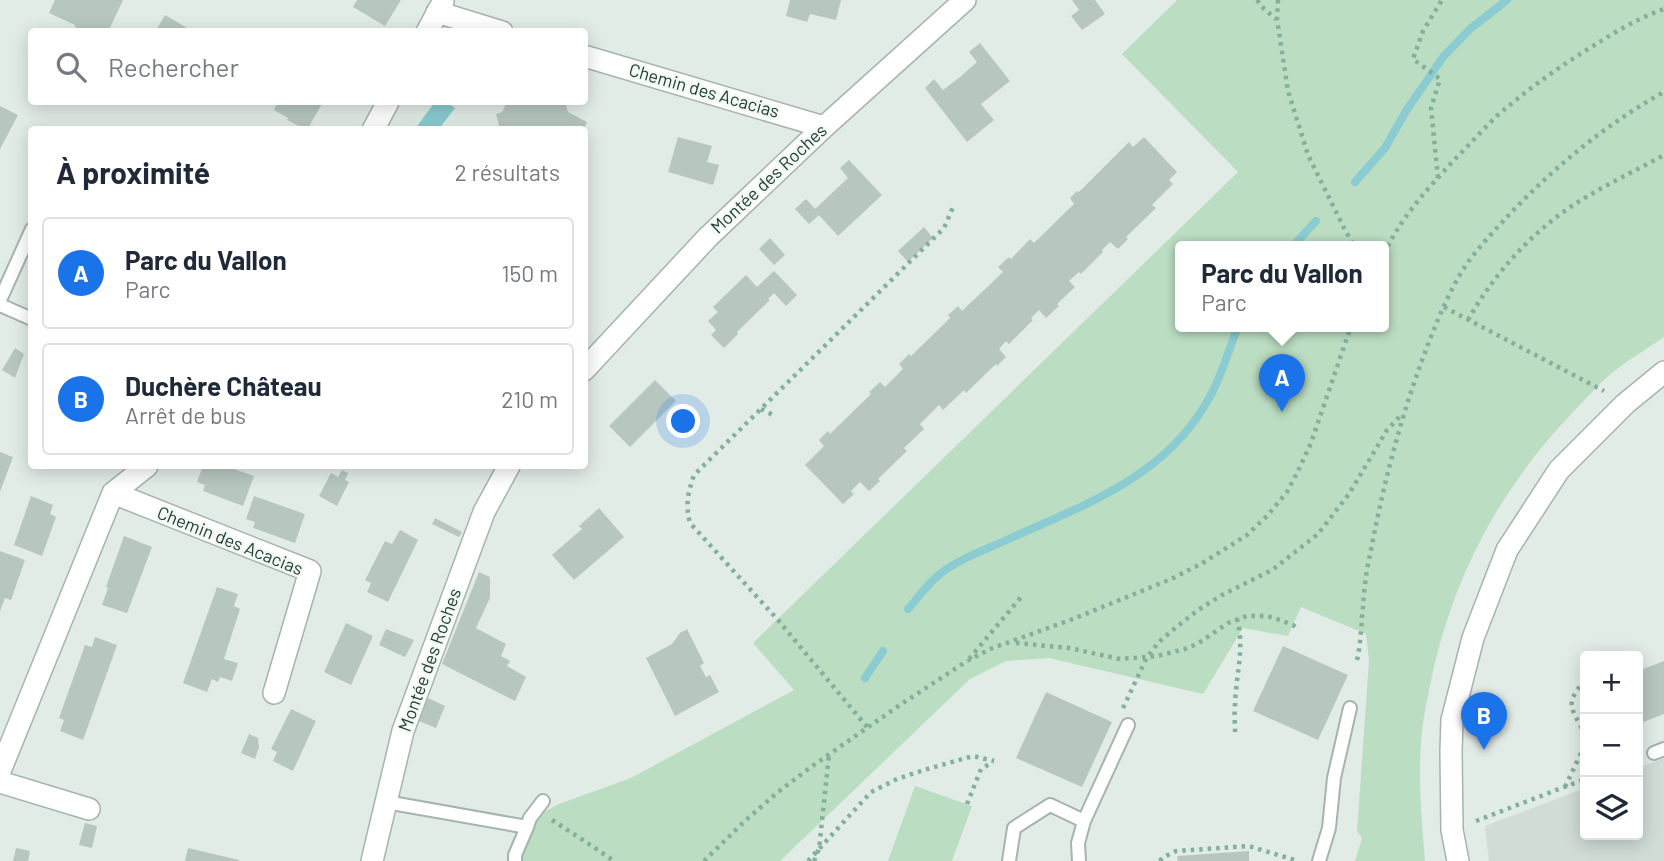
<!DOCTYPE html>
<html lang="fr">
<head>
<meta charset="utf-8">
<style>
  :root { --surface:#fff; --page:#f6f6f7; --text:#1f2937; --muted:#747a83; --line:#e0e1e3; --accent:#1a73e8 }
  body { margin:0; font-family:Barlow,sans-serif; background:var(--page); color:var(--text) }
  .controls { position:absolute; right:21px; bottom:21px; display:grid; overflow:hidden; border-radius:7px; box-shadow:0 4px 18px #0003 }
  .controls button { width:63px; height:63px; display:grid; place-items:center; padding:0; border:0; border-bottom:2px solid var(--line); background:var(--surface); color:var(--text); font:35px sans-serif }
  .you { position:absolute; left:684px; top:422px; width:24px; height:24px; margin:-18px; border:5px solid #fff; border-radius:50%; background:#1a73e8; box-shadow:0 0 0 10px #1a73e833 }
  .badge { display:grid; place-items:center; width:46px; height:46px; border-radius:50%; background:var(--accent); color:#fff; font-size:23px; font-weight:700 }
  .pin { position:absolute; translate:-50% -58px; filter:drop-shadow(0 2px 4px #0008) }
  .pin::after { content:''; position:absolute; top:37px; width:24px; height:21px; background:inherit; clip-path:polygon(0 0,100% 0,50% 100%) }
  .popup { position:absolute; left:1175px; top:241px; width:214px; height:91px; box-sizing:border-box; display:grid; place-content:center; border-radius:7px; background:var(--surface); filter:drop-shadow(0 2px 5px #0005); font-size:23px; white-space:nowrap; color:var(--muted) }
  .popup b { font-size:26px; color:var(--text) }
  .popup::after { content:''; position:absolute; left:50%; top:100%; margin-left:-14px; border:14px solid transparent; border-top-color:var(--surface) }
  .list { margin:0; padding:0; list-style:none }
  h2 { display:flex; justify-content:space-between; align-items:center; height:91px; margin:0; padding:0 28px; font-size:30px }
  h2 small { font-size:23px; font-weight:400; color:var(--muted) }
  .list li { display:grid; grid-template-columns:46px 1fr auto; gap:21px; align-items:center; box-sizing:border-box; height:112px; margin:0 14px 14px; padding:0 14px; border:2px solid var(--line); border-radius:7px }
  .list b { display:block; font-size:26px; white-space:nowrap }
  .list p { margin:0; font-size:23px; white-space:nowrap; color:var(--muted) }
  .list em { font-size:23px; font-style:normal; color:var(--muted) }
  .icon { flex:none; width:38px; height:38px; fill:none; stroke:currentColor; stroke-width:2; stroke-linecap:round; stroke-linejoin:round }
  .map { position:relative; flex:none; width:1664px; height:861px; overflow:hidden }
  .search { position:absolute; background:var(--surface); box-shadow:0 4px 18px #0003; left:28px; top:28px; width:560px; height:77px; display:flex; align-items:center; gap:18px; box-sizing:border-box; padding:0 24px; border-radius:7px; color:var(--muted); font-size:26px }
  .panel { position:absolute; background:var(--surface); box-shadow:0 4px 18px #0003; left:28px; top:126px; width:560px; height:343px; border-radius:7px }
  .map>svg:first-child { display:block }
  .built { fill:#d0dcd5 }
  .green { fill:#bbddc1; fill-rule:evenodd }
  .water { fill:#8accd1 }
  .lines { fill:none; stroke-linecap:round; stroke-linejoin:round }
  .stream { stroke:#8accd1; stroke-width:8 }
  .building { fill:#b7c7bf }
  .service-casing { stroke:#a5b4ad; stroke-width:16 }
  .minor-casing { stroke:#a5b4ad; stroke-width:24 }
  .path { stroke:#83af9d; stroke-width:4.5; stroke-dasharray:3.5 5; stroke-linecap:butt }
  .service { stroke:#fff; stroke-width:12 }
  .minor { stroke:#fff; stroke-width:21 }
  .labels { text-anchor:middle; stroke-width:5; stroke-linejoin:round; paint-order:stroke }
  .street-label { font-size:18px; fill:#223d33; stroke:#f2f9f5 }
</style>
</head>
<body>
<div class="map">
<svg width="1664" height="861" viewBox="0 0 1664 861">
  <rect width="100%" height="100%" fill="#e2ece7"/>
  <path class="built" d="M1664 758V861H1489L1485 826 1585 788V835H1638V768Z"/>
  <path class="green" d="M1177 0H1664V337C1647 349 1628 360 1612 373 1598 384 1586 399 1574 411 1499 489 1451 580 1430 686 1426 705 1422 724 1421 744 1418 781 1422 824 1425 861H1355L1362 838 1357 831 1369 661 1366 634 1301 607 1288 636 1243 628 1203 694 1049 658 1006 661 970 679 780 861H520L525 836 533 821 546 811 559 804 631 778 794 690 753 643 1238 172 1122 54ZM1180 246H1384V326H1180Z
    M915 786 972 806 952 861H888Z"/>
  <path class="water" d="M435 102H446L455 108 439 129H415Z"/>
  <g class="lines">
    <path class="stream" d="M1355 182 1385 148 1406 111 1443 57 1470 29 1507 0
      M1293 246 1316 221
      M908 609C918 598 928 583 940 574 958 559 990 548 1011 538 1084 505 1162 478 1205 405 1220 381 1228 352 1238 326
      M865 678 883 651"/>
  </g>
  <path class="building" d="M55 0H123L108 32H83L75 27V25L49 13Z
    M357 0H401L385 26 353 7Z
    M790 0H841L836 20 810 14 807 22 786 16Z
    M1072 0H1095L1105 14 1082 30 1071 16 1079 10Z
    M165 15 194 32H155Z
    M980 43 1010 81 981 104 994 120 967 142 925 88 934 79 943 90 960 77 977 62 969 52Z
    M278 102H323L307 130 287 120 288 118 274 110Z
    M507 102H534L535 104 542 102H565L568 112 587 122 583 130H500L496 114 502 112Z
    M0 106 18 115 0 149Z
    M678 137 712 146 707 162 719 165 713 185 668 172Z
    M1144 137 1177 172 1169 180 1173 184 1152 205 1156 208 1126 237 1128 239 1118 249 1110 242 1102 250 1103 252 1081 274 1079 272 1069 281 1075 287 1057 304 1059 306 1046 318 1039 310 1031 318 1033 320 1009 344 1006 341 999 349 1006 357 997 366 996 364 966 393 964 390 943 410 939 405 920 424 924 429 904 448 907 451 878 479 880 481 869 491 860 482 851 491 854 494 843 504 805 465 824 446 819 440 828 431 830 434 871 394 869 392 880 382 885 387 903 369 899 364 909 354 911 356 950 318 948 315 958 306 962 311 1003 272 998 267 1009 257 1011 259 1030 239 1034 243 1074 204 1070 198 1077 191 1079 192 1129 142 1133 147Z
    M849 160 882 195 838 236 819 215 809 224 795 209 806 199 815 209 848 178 840 168Z
    M924 227 933 238 908 262 898 251Z
    M770 238 785 255 774 265 759 249Z
    M774 271 797 295 786 306 774 293 768 299 770 300 737 332 738 334 724 348 711 335 716 330 708 321 718 312 713 307 746 275 757 287Z
    M15 348 24 354 15 378 2 370Z
    M655 380 676 401 630 447 609 426Z
    M0 452 13 457 0 492Z
    M203 466H225L254 476 243 506 203 491 205 485 197 482Z
    M342 470 348 473 345 480 349 482 337 506 319 496 331 473 338 477Z
    M31 496 53 505 50 514 56 517 42 556 14 545Z
    M254 496 305 514 295 543 253 528 255 522 246 519Z
    M599 508 624 537 574 580 552 555 582 529 579 526Z
    M435 518 462 532 459 537 432 524Z
    M400 530 418 540 388 602 367 592 371 583 365 580 385 541 392 544Z
    M124 536 152 547 127 613 102 605 108 588 106 587Z
    M0 551 25 560 11 600 5 598 0 611Z
    M479 572 490 577V598L476 628 506 644 501 656 510 661 507 666 526 677 515 701 442 664Z
    M217 587 238 594 234 606 240 609 224 659 238 663 232 681 220 677 218 682 212 679 207 692 183 683Z
    M346 623 373 636 351 685 324 672Z
    M386 629 414 640 405 657 379 645Z
    M687 629 704 663 700 666 706 677 710 675 719 692 675 716 646 658 672 644 680 633Z
    M95 637 117 645 83 740 60 731 64 720 59 718 85 645 92 647Z
    M1283 646 1348 675 1318 740 1253 711Z
    M1664 661V714L1638 724V671Z
    M1046 692 1112 722 1082 787 1016 758Z
    M428 698 445 706 436 728 419 721Z
    M291 709 316 721 293 771 273 761 277 752 271 749Z
    M249 734 258 738 259 747 255 759 241 753Z
    M85 823 97 826 92 848 79 845Z
    M16 848 30 851 28 861H13Z
    M188 848 239 860V861H185Z
    M1249 851V861H1178L1177 856Z"/>
  <g class="lines">
    <g class="service-casing">
      <path id="service" d="M0 300 32 229
        M0 305 32 319
        M1654 753 1664 749
        M386 802 527 827 530 818 543 801
        M515 861V855L527 827
        M1009 861 1014 828 1050 805 1084 821
        M1079 861 1078 843 1084 821 1128 725
        M1319 861 1329 828 1334 778 1350 708"/>
    </g>
    <g class="minor-casing">
      <path id="minor" d="M437 12 502 32
        M427 32 443 2
        M584 56 824 127
        M373 130 388 102
        M584 370 708 237 824 127 965 0
        M113 493 310 571 274 693
        M0 771 113 493 147 466
        M0 782 89 809
        M372 861 403 731 484 512 509 466
        M1458 861 1452 830 1451 751 1452 720 1473 638 1507 550 1559 470 1625 404 1664 372"/>
    </g>
    <path class="path" d="M1257 0 1264 9 1276 19
      M1278 0 1277 19 1288 91 1308 155 1345 230 1354 246
      M1438 178 1431 108 1440 79 1413 59 1423 31 1442 0
      M1384 254C1401 217 1429 187 1457 157 1471 143 1484 128 1498 115 1529 88 1563 64 1598 43 1618 30 1641 17 1664 9
      M1444 307 1604 391
      M1468 320C1495 272 1536 227 1583 199 1609 183 1637 170 1664 155
      M761 409 775 416
      M1016 643 1069 648 1120 659 1157 656 1185 649 1197 644 1228 623 1247 616H1267L1280 620 1293 625 1299 630
      M1606 656 1611 650
      M969 659 1022 596
      M1357 660C1361 643 1361 625 1363 607 1364 590 1366 572 1370 555 1382 491 1398 427 1420 366 1433 331 1446 296 1466 265 1478 248 1493 232 1507 217 1553 168 1606 124 1664 92
      M1585 680C1563 706 1572 707 1585 735
      M1123 708 1147 657 1159 642 1174 629 1198 610 1222 595 1272 570 1318 534 1349 494 1387 430 1402 414
      M867 727 778 620 690 523C685 505 688 493 694 475L944 228 954 205
      M1235 732C1235 723 1234 713 1235 704 1236 675 1245 647 1237 619
      M1565 787 1585 745
      M967 804 981 769 993 762
      M552 820 583 840 614 861
      M1476 821 1585 779
      M704 861 746 820 778 792 811 767 897 707 967 661 990 649 1073 619 1171 579 1201 564 1247 535 1267 516 1287 492 1300 467 1311 443 1351 326
      M808 861 871 792 897 779 924 770 973 756 994 761
      M814 861 819 849 829 755
      M1160 861 1162 858 1176 851 1249 846 1298 861"/>
    <use href="#service" class="service"/>
    <use href="#minor" class="minor"/>
  </g>
  <g class="labels">
    <g class="street-label">
      <text transform="translate(704 91) rotate(16)" y="6">Chemin des Acacias</text>
      <text transform="translate(769 179) rotate(-43)" y="6">Montée des Roches</text>
      <text transform="translate(230 541) rotate(22)" y="6">Chemin des Acacias</text>
      <text transform="translate(430 660) rotate(-70)" y="6">Montée des Roches</text>
    </g>
  </g>
</svg>
<div class="controls">
<button>+</button>
<button>−</button>
<button><svg class="icon" aria-label="layers" viewBox="0 0 24 24"><path d="M12 4l9 5-9 5-9-5zM3 14l9 5 9-5"/></svg></button>
</div>
<div class="you"></div>
<div class="pin badge" style="left:1282px;top:412px">A</div>
<div class="popup"><b>Parc du Vallon</b>Parc</div>
<div class="pin badge" style="left:1484px;top:750px">B</div>
<div class="search"><svg class="icon" aria-label="search" viewBox="0 0 24 24"><circle cx="10" cy="10" r="6"/><path d="M15 15l6 6"/></svg>Rechercher</div>
<section class="panel">
<h2>À proximité<small>2 résultats</small></h2>
<ul class="list">
<li><span class="badge">A</span><div><b>Parc du Vallon</b><p>Parc</p></div><em>150 m</em></li>
<li><span class="badge">B</span><div><b>Duchère Château</b><p>Arrêt de bus</p></div><em>210 m</em></li>
</ul>
</section>
</div>
</body>
</html>
